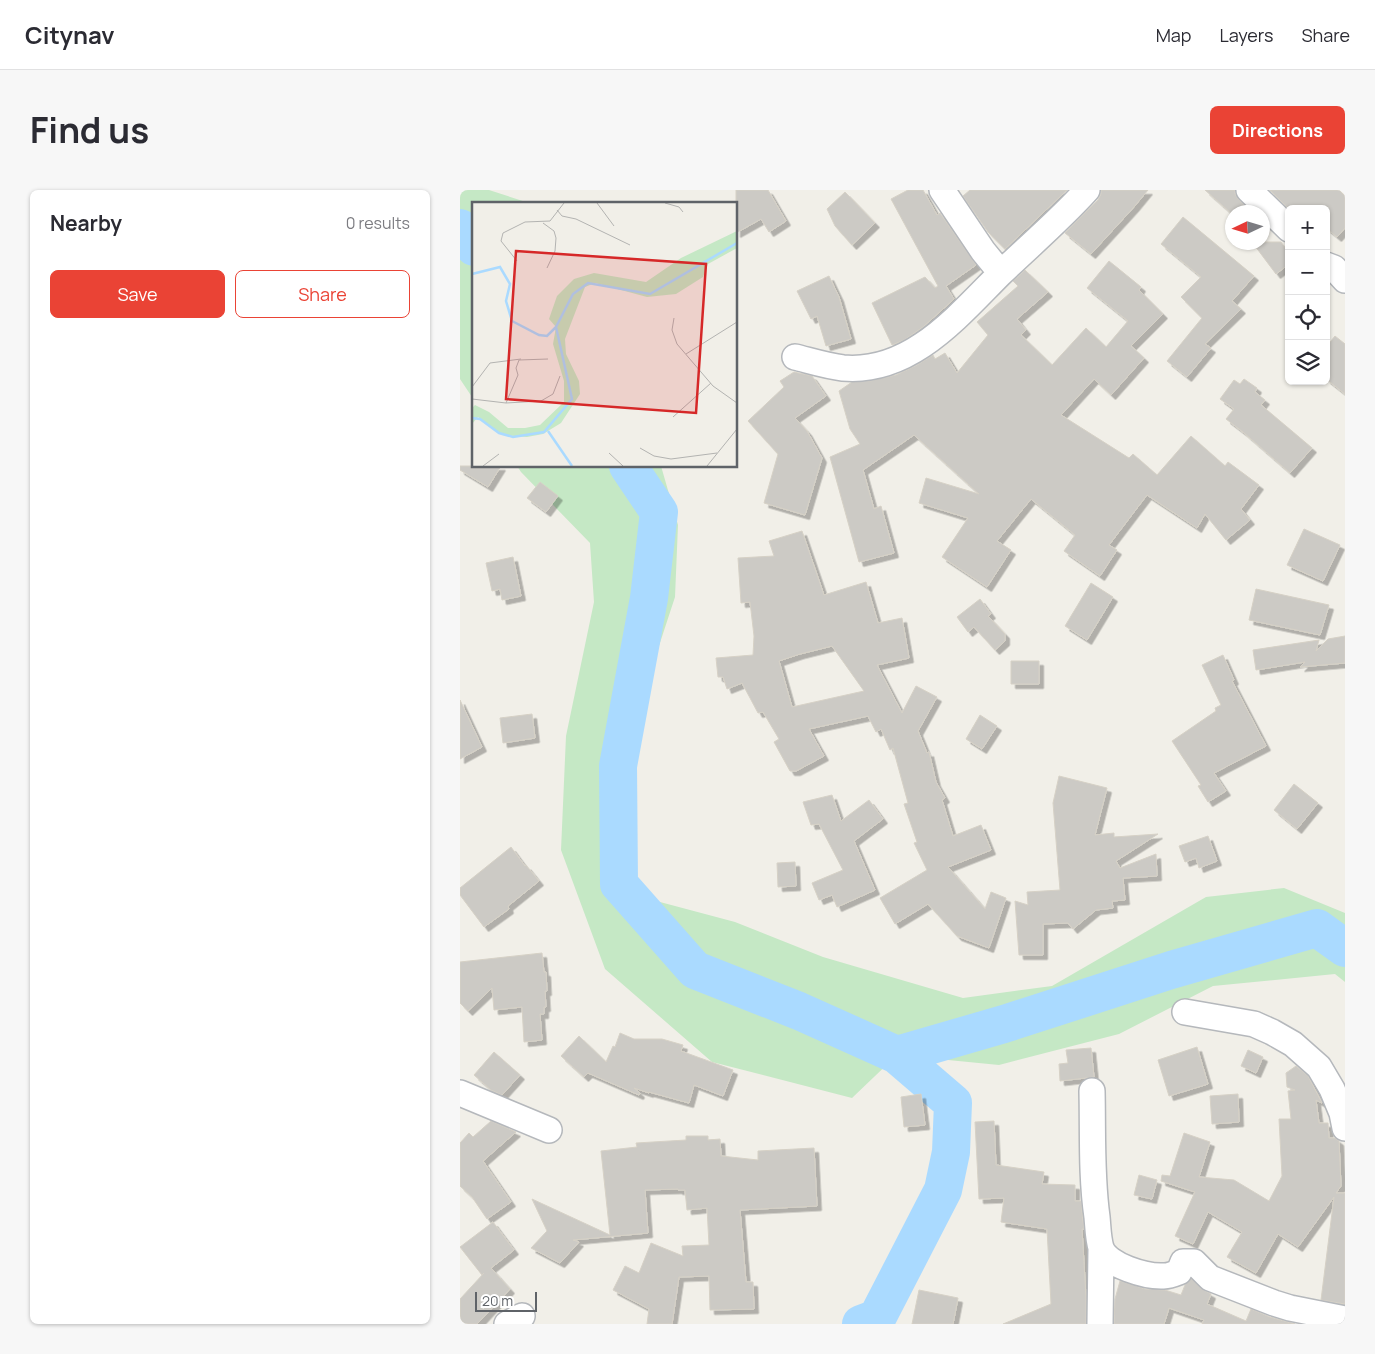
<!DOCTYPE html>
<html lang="en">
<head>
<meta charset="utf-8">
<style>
  :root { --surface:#fff; --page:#f7f7f7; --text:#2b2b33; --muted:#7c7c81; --line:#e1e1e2; --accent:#ea4335 }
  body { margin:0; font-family:Manrope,sans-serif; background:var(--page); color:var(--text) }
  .controls { position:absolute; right:15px; top:15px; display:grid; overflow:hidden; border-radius:8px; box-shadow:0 1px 4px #0004 }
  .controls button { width:45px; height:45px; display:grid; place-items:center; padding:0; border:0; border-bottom:1px solid var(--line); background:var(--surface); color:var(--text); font:25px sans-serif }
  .compass { position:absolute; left:765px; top:15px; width:45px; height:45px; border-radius:50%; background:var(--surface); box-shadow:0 1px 4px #0004; rotate:266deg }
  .scale { position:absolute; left:15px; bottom:12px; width:62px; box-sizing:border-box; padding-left:5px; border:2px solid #5f6368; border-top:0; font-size:14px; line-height:18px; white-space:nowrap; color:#5f6368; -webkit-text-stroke:4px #fff; paint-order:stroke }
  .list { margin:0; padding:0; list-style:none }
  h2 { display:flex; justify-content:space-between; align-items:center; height:65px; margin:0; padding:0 20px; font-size:21px }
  h2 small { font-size:16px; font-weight:400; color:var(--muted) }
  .actions { display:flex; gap:10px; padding:15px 20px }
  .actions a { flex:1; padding:11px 0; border:1px solid var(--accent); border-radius:8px; text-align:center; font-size:18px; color:var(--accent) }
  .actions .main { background:var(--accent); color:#fff }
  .icon { flex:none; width:28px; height:28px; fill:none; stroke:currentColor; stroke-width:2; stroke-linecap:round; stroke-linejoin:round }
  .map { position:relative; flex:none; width:885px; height:1134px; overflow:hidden; border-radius:8px }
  header { display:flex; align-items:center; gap:30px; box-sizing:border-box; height:70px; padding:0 25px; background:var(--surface); border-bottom:1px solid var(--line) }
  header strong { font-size:24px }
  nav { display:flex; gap:28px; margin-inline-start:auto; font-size:18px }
  .intro { display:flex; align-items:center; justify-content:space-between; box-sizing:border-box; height:120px; padding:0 30px }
  h1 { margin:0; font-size:35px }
  .button { padding:12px 22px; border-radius:8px; background:var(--accent); color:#fff; font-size:18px; font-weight:700 }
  main { display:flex; gap:30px; padding:0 30px }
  aside { flex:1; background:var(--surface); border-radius:8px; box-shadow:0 1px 4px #0004 }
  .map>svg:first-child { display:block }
  .green { fill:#c5e8c5 }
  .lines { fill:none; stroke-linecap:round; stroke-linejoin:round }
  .river { stroke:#aadaff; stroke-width:38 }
  .building { fill:#cccac5; stroke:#d6d1c6; fill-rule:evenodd; filter:url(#shadow) }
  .minor-casing { stroke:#b5b8bc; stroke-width:28 }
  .minor { stroke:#fff; stroke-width:25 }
  .inset-river { fill:none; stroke:#aadaff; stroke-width:2.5 }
  .inset-road { fill:none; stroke:#b3b3b1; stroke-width:1 }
  .view { fill:#d62828; fill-opacity:0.15; stroke:#d62828; stroke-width:2.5 }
  .inset-edge { fill:none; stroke:#5f6368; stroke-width:2.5 }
</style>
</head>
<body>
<header>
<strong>Citynav</strong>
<nav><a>Map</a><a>Layers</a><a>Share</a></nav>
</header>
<div class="intro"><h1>Find us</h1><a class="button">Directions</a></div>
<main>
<aside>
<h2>Nearby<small>0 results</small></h2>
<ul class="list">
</ul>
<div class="actions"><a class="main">Save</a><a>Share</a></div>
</aside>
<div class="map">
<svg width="885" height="1134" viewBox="0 0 885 1134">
  <defs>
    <filter id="shadow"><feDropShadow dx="4.5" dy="4.5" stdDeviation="0" flood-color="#0004"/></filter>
  </defs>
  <rect width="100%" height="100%" fill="#f1efe8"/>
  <path class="green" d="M0 0H29L72 14H14V210L0 189Z
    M57 276H201L218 335 215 407 175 529 158 650 185 708 275 732 363 767 503 808 592 796 746 707 824 698 885 723V792L875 784 753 796 659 844 539 875 437 865 392 908 252 872 145 779 101 660 106 546 134 412 130 353 61 282Z"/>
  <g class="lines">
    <path class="river" d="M0 38 14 57
      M168 276 199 322 189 408 158 576 159 694 235 780 339 821 437 865 544 834 711 780 857 738 885 758
      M401 1134 417 1128 483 1000 491 962 493 913 437 865"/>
  </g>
  <path class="building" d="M276 0H308L326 31 309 42 301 29 276 43Z
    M448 0H463L477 25 480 23 516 75 486 96 494 109 463 137 444 150 432 155 412 113 465 87 475 98 478 96 431 9Z
    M510 0H607L545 59 528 42 503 6Z
    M641 0H688L674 17 631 64 605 43 638 10 641 4Z
    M745 0H775V4L779 10 791 22H772V24Z
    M810 0H879L885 6V38L877 47 866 38V19H829Z
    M385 2 415 33 392 55 375 36 367 19Z
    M723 27 794 86 772 111 781 119 745 154 751 158 727 187 707 171 742 128 721 107 741 87 701 54Z
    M792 52H821L829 63V74L816 84Z
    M649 71 681 97 679 100 703 124 671 156 684 168 651 205 634 189 601 225 669 268 673 264 697 285 731 246 765 276 768 272 799 295 781 319 790 330 766 350 745 324 737 338 687 305 649 355 657 360 640 386 604 361 615 345 571 309 537 351 551 360 527 397 482 367 508 328 459 313 466 288 519 304 454 245 403 280 414 319 421 316 434 363 399 372 370 267 400 254 390 239 379 201 392 192 410 191 436 185 457 175 473 165 475 169 485 163 497 183 528 145 517 132 558 96 553 91 565 80 588 102 557 129 566 140 561 145 592 175 626 138 646 157 668 131 627 98Z
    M369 86 379 107 391 149 366 156 357 126 351 129 337 101Z
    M875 146 885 154V204L866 189V157Z
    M334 182 352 186 366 206 335 228 347 241 362 268 345 325 304 313 318 264 288 231 324 197 320 191Z
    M784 189 797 198 795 202 805 210 801 215 852 258 830 283 783 242 766 229 774 219 760 209 774 190 780 194Z
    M0 276H41L28 297 0 280Z
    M80 292 98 306 86 322 67 308Z
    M844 339 880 355 863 391 827 375Z
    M342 341 364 405 406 392 418 433 442 428 449 468 417 475 442 523 456 496 477 507 458 541 467 563 469 562 476 592 485 608 482 610 493 646 521 635 531 660 488 677 525 719 531 702 546 708 529 758 497 746 468 714 435 734 420 708 467 680 454 653 457 652 444 614 448 613 433 558 430 560 421 539 416 542 408 526 349 539 364 566 336 581H330L314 552 319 549 303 522 298 523 282 493 267 499 263 487H258L256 468 293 465 294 446 290 412 281 413 278 368 314 366 309 351ZM372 456 404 501 332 517 319 471 340 464Z
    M53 367 61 406 42 410 40 399 32 401 26 373Z
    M631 393 653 407 627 450 605 436Z
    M796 399 869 415 860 445 789 430Z
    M520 409 531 424 528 426 545 444V451L535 460 514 437 508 442 497 427Z
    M885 446V473L840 477 845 472 796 480 793 460 859 450 856 461 868 449Z
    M763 465 774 490 772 491 806 556 754 583 766 601 748 612 738 596 741 595 712 551 756 521 755 518 761 515 742 475Z
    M551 471H579V494H551Z
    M0 510 22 557 0 569Z
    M72 524 75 548 43 553 40 528Z
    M520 525 537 536 522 559 506 549Z
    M599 586 647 598 635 645 654 643V647L698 644 656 671 660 678 696 664 697 686 663 688 665 710 652 711 653 718 636 720 613 739 608 733 583 734V765H559L555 711 568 715 567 702 600 700 593 613Z
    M834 594 858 613 837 639 814 620Z
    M372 605 381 631 409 610 423 629 394 651 415 700 377 717 372 705 359 710 352 693 383 680 359 634 351 635 343 612Z
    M748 646 757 671 739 678 736 668 725 672 719 656Z
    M51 657 65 676 66 675 79 691 48 716 49 719 24 737 0 705V698Z
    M335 672 336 696 318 697 317 673Z
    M82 763 84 782H86L87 801H85L86 817H84V824H80L82 850 64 852 62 817 34 820 32 798 8 821 0 813V772Z
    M160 843 174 849H202L223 855 221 861 273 880 263 906 234 895 229 913 189 902V903L174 898 180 903 179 905 128 883 124 887 101 866 119 846 146 872 153 856 155 857Z
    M737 857 748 894 709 906 698 870Z
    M631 858 634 887 600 891 599 874 608 873 606 860Z
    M788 860 803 867 796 883 781 876Z
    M34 862 60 885 42 905 31 900 14 885Z
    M836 876 848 886 862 913 856 910 859 933H868L869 948H875L879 951 881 996 876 1003H885V1114L861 1110 874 1007 838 1057 818 1044 796 1083 767 1067 782 1042 748 1022 733 1054 715 1046 735 1002 701 991 702 985 710 986 724 943 750 952 739 987 774 990 809 1011 822 986 819 929H831L828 901 835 900 827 897 826 883Z
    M461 904 465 935 444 937 441 907Z
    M778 904 779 932 752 934 750 906Z
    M31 931 56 942 23 971 51 1012 27 1029 12 1007 0 996V953L9 943 13 947Z
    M534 931 536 975 584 982 582 994 615 995V1011H621L623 1032 624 1039H622L626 1107V1134H543L591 1114 587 1039 541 1032 544 1008 519 1009 515 932Z
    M226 946H248V950L260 949 261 966 298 970V961L354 958 357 1016 280 1020 286 1092H293L294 1119 250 1120 249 1086 219 1087 212 1134H187L189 1119 153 1100 165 1076 179 1083 191 1053 223 1066 222 1056 249 1055 247 1018 227 1020 225 1000H218V999L185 1000 188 1043 113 1050 119 1052 100 1073 71 1058 87 1041 72 1009 150 1045 141 961 177 957 176 953 226 950Z
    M679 985 697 990 692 1009 674 1005Z
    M33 1032 54 1060 31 1078 50 1099 17 1134H5L0 1130V1109L24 1083 22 1085 0 1057Z
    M731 1089 740 1098 751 1104 747 1114 786 1131 791 1119 810 1127 835 1134H742L744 1130 709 1118 704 1134H654L655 1109 660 1091 685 1099 705 1100 721 1105 725 1095Z
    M459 1100 498 1108 493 1134H452Z"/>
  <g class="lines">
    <g class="minor-casing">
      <path id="minor" d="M482 0 523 61 541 83
        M789 0 829 39
        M866 75 874 78 885 90
        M335 167C351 171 367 176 383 178 450 184 497 127 540 84 569 56 600 30 627 0
        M725 822 794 834 812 842 833 854 859 877 872 899 882 923 885 938
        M632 901C633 943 631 985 637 1027 638 1037 638 1048 641 1058 647 1076 687 1087 704 1086 709 1086 714 1084 719 1082L723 1072H734L750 1088 814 1113 830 1118 885 1129
        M0 903 89 940
        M47 1134 62 1126
        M640 1134 641 1059"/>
    </g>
    <use href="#minor" class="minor"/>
  </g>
  <g transform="translate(12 12)">
    <rect width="265" height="265" fill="#f1efe8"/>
    <path d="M265 29V46L236 62 231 75 204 92 175 95 123 81 113 85 93 137 94 152 107 179 108 192 89 221 71 232 55 235 30 233 6 215 0 222V206L3 203 17 210 36 226H53L68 223 92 200V179L81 142 84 125 77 117 85 94 102 77 122 71 174 80 209 56Z" fill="#c5e8c5"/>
    <path class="inset-river" d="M0 72 28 65 38 82 34 99 40 119 67 133 75 134 84 125M0 216 8 217 27 231 41 235 72 230 100 197 84 125 101 92 116 81 178 92 265 41M76 229 100 264"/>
    <path class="inset-road" d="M125 1 142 24M193 1 207 5 211 10M85 8 90 14 104 17 158 43M71 21 82 29 84 36 83 49 75 66M45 59 29 39 31 31 53 20 78 19 92 1M202 116 200 128 205 142 241 184 265 201M214 152 265 120M0 185 18 161 49 157M0 197 34 201 69 199 81 192 88 174M34 201 46 173 44 166 47 158 76 157M201 215 239 181M168 246 182 254 199 257 245 251M137 251 151 264M11 264 27 252M235 264 265 227"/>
    <path class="view" d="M44 49 234 62 224 211 34 197Z"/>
    <rect width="265" height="265" class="inset-edge"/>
  </g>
</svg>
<div class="controls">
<button>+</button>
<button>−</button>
<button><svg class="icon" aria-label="locate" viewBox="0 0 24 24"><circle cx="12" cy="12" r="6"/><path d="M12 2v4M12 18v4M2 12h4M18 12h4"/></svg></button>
<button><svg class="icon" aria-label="layers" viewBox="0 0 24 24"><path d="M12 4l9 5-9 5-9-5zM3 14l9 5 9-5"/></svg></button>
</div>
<svg class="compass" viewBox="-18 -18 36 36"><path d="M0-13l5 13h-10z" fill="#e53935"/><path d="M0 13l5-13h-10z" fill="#7c7c81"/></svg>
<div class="scale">20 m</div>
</div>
</main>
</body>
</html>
